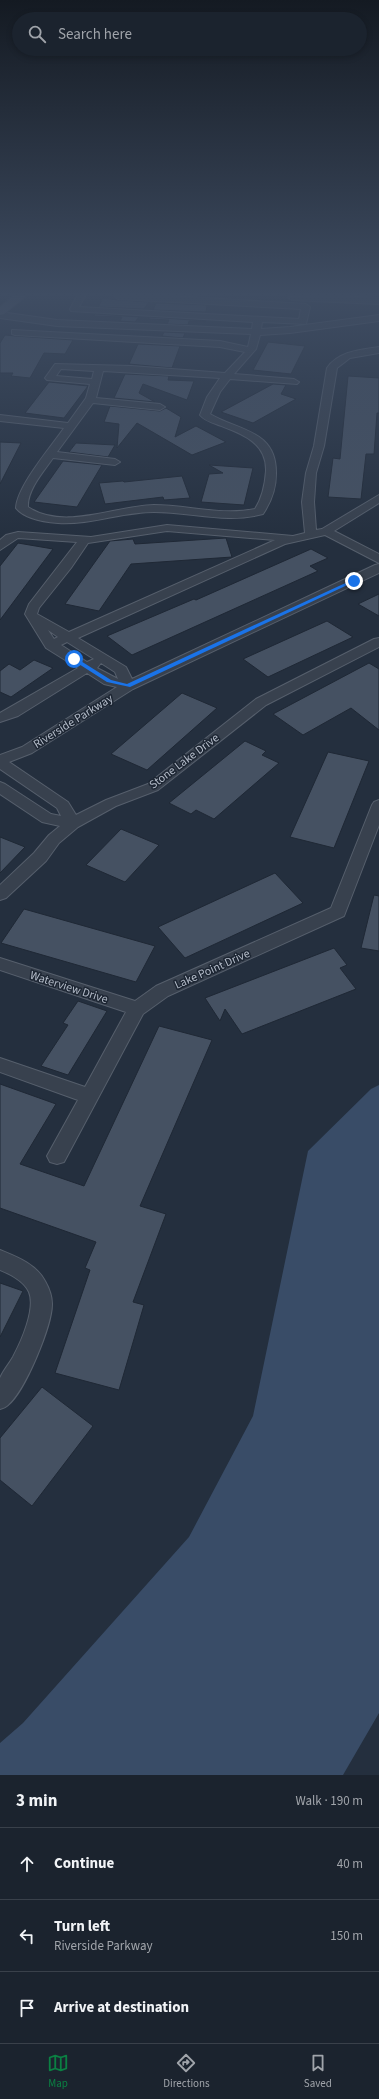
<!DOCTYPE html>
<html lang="en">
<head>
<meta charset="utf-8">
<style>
  :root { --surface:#1b232e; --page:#282f3a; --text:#f1f3f6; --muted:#a0a4aa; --line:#39404a; --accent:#0b8043 }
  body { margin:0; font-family:"Source Sans 3",sans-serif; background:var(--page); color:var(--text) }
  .stop { position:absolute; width:12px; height:12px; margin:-9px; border:3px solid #1a73e8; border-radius:50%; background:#fff }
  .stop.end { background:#1a73e8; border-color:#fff; box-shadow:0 1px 4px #0008 }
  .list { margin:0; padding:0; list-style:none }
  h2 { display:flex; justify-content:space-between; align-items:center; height:52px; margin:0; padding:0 16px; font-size:17px }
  h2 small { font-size:13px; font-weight:400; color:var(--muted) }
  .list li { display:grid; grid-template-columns:26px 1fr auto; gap:12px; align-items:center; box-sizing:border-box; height:72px; padding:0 16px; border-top:1px solid var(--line) }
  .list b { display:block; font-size:15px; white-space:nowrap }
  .list p { margin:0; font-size:13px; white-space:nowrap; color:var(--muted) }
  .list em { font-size:13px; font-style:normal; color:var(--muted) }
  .icon { flex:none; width:22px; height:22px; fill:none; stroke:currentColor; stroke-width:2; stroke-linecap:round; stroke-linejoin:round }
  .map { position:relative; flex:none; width:379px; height:1775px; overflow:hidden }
  .search { position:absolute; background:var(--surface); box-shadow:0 2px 6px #0003; left:12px; right:12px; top:12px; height:44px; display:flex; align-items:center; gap:10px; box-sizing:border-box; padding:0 14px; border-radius:22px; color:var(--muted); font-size:15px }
  .sheet { height:268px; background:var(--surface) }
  nav { display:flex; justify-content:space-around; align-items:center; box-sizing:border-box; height:56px; border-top:1px solid var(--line); background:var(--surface); font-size:11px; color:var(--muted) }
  nav a { display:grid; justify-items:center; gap:2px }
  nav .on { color:var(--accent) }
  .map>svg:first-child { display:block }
  .water { fill:#394c67 }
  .building { fill:#455162; stroke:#1f2835 }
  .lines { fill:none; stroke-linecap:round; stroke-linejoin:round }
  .minor-casing { stroke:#565f6c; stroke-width:2 }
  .major-casing { stroke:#414a57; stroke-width:2 }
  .minor { fill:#38414e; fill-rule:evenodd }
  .major { fill:#56606e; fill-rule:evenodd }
  .route { fill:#1a73e8 }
  .labels { text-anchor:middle; stroke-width:3; stroke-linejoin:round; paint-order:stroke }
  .street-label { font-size:12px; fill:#b4bcc9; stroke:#1d2633 }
</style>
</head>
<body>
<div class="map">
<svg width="379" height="1775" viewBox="0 0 379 1775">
  <rect width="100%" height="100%" fill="#242f3e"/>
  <path class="water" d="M379 1085V1713L343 1775H0V1743L23 1723 189 1537 253 1416 308 1151 371 1089Z"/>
  <path class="building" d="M103 298 118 300 149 302 144 309 98 307Z
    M156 303 207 305 206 312 153 310Z
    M95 314 139 317 135 322 120 321 122 317 94 316Z
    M149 317 206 321H189L188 325 167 324 169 320 149 319Z
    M164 332 185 333 183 338 162 336Z
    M5 335 15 336 73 340 65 354 44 353 30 378 11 376 13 373H0V343Z
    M268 342 305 346 291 374 253 370Z
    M138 344 180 346 172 368 129 364Z
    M125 374 169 376 168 380 194 381 187 400 143 384 139 393 155 402 114 398Z
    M348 376 379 378V413H377L374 454H366L361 499 328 497 333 458 340 459Z
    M49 382 88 386 64 418 25 413Z
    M273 384 286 385 281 394 296 399 253 423 221 412Z
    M110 406 160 411 166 408 181 417 175 437 196 426 226 442 192 455 137 423 117 448 119 424 104 422Z
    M0 442 21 443 0 484Z
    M76 443 115 445 108 457 69 452Z
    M63 461 102 465 77 507 34 502Z
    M209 465 253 468 244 505 201 502 209 474 223 473Z
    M182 476 190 498 164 500 163 497 105 504 99 483 123 481 124 482Z
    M226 538 232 557 131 564 99 611 65 604 110 541 133 539 135 544Z
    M18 543 53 549 0 620V566Z
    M311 549 328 558 310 566 318 571 132 655 107 636 194 599 196 600Z
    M379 594V616L358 604Z
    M327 621 353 637 268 677 243 659Z
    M34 660 53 668 11 697 0 692V671L9 664 20 670Z
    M369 663 379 669V730L351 708 303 735 273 714Z
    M182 693 217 708 147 770 111 754Z
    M245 741 266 751 262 755 279 763 214 819 196 810 191 814 169 803Z
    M328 752 369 761 334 848 290 837Z
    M121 829 159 845 125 882 86 865Z
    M0 837 25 847 0 873Z
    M275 873 303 903 185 958 158 927Z
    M374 895 379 896V951L361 948Z
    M24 909 155 946 136 982 1 943Z
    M334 948 347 965 340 968 356 989 242 1034 225 1009 220 1021 205 998Z
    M78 1001 107 1011 68 1075 41 1066 68 1025 63 1023Z
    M159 1026 212 1040 140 1206 166 1214 133 1302 144 1305 119 1390 55 1373 90 1270 85 1268 96 1242 0 1208V1084L56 1104 20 1164 84 1186Z
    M0 1283 23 1291 0 1337Z
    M42 1387 93 1426 32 1506 0 1480V1438Z"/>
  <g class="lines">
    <g class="minor-casing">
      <path id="minor" d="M77 296H85L79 307 299 319 301 309 118 299 114 296H169L306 304 310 307 306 324 262 322 261 329 290 327 379 315V321L290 333 260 335 256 349 234 374 294 379 299 382 297 384 230 379 220 392 210 414C239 431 277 430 276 474 276 489 271 502 263 514 226 524 192 512 154 512 122 512 91 525 58 523 45 522 25 519 16 508 17 486 51 447 64 428L0 421V415L68 423 86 398 90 384 47 380 45 378 55 364 131 366 225 373 245 352 220 347 15 335 12 334V330L220 341 248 347 251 334 57 326 0 318V312L57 320 252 329 253 322 71 311 70 309ZM61 369 94 371 92 379 56 376ZM103 371 220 378 207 397 200 415C204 420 210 422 216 424 239 433 267 441 266 471 265 485 262 498 255 509 221 516 188 505 154 505 114 506 64 531 28 507 27 490 44 471 53 458L115 465 120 462 115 459 57 452 93 403 160 410 165 407 160 404 96 398Z
        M335 296 379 298V304L292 300 288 297Z
        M379 347V353L350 358 337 368 324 446 316 473 314 502 316 530 322 529 379 495V503L334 531 379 554V563L325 535 285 544 78 638 126 667 132 679 375 565 379 564V573L133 689 32 753 9 762 68 802 76 815 106 800 148 784 256 699 374 639 379 638V647L266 705 158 790 116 806 78 827 59 843 46 861 6 898 0 900V885L34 853 49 835 60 826 42 822 0 794V782L5 784 51 814 61 816 57 808 0 769V755L22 747 117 687 104 684 87 673 18 716 0 722V713L78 668 46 648 25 614 29 604 77 542 18 538 0 550V540L6 535 18 532 91 537 167 525 293 536 305 533 302 502 306 473 314 446 327 368C339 351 360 350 379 347ZM167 531 275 540 69 632 37 614 39 608 71 568 88 543ZM48 630 58 637 54 639ZM67 642 94 659 87 662 61 645ZM101 663 115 672 118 679 97 668Z
        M379 800V825L344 916 168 996 143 1014 64 1162 57 1164 50 1162 47 1156 78 1100 0 1072V1058L85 1087 126 1012 0 970V958L135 1001 156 986 331 908 372 805 374 802Z
        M0 1250C17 1257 36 1264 45 1281 49 1288 52 1296 52 1304 52 1326 25 1391 8 1405 6 1407 3 1408 0 1409 0 1400 0 1386 0 1378 3 1371 9 1364 13 1357 21 1342 36 1309 29 1292 24 1281 10 1274 0 1270Z"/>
    </g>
    <g class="major-casing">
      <path id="major" d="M13 296H26L4 314 0 315V307Z"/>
    </g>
    <use href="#minor" class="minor"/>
    <use href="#major" class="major"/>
  </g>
  <linearGradient id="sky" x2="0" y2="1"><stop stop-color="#141a22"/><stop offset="0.54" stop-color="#3f4d63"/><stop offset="1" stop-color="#3f4d63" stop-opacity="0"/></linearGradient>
  <rect width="379" height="545" fill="url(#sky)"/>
  <path class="route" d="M352 580 356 581 130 687 107 682 71 659 76 658 111 680 127 684Z"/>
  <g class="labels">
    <g class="street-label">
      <text transform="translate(73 721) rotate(-32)" y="4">Riverside Parkway</text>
      <text transform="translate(184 761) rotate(-37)" y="4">Stone Lake Drive</text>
      <text transform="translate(212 969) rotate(-24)" y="4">Lake Point Drive</text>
      <text transform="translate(69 987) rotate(18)" y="4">Waterview Drive</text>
    </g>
  </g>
</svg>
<div class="stop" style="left:74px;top:659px"></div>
<div class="stop end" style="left:354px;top:581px"></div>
<div class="search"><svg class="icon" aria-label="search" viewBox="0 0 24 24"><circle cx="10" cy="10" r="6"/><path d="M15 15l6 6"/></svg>Search here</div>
</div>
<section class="sheet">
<h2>3 min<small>Walk · 190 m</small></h2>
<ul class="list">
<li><svg class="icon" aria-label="ahead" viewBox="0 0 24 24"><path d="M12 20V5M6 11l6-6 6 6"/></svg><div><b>Continue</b></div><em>40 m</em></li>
<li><svg class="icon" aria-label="left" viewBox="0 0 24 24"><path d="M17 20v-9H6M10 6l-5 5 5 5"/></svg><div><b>Turn left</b><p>Riverside Parkway</p></div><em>150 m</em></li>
<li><svg class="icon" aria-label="arrive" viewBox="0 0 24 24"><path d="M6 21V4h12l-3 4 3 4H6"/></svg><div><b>Arrive at destination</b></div></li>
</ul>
</section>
<nav>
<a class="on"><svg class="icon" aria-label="map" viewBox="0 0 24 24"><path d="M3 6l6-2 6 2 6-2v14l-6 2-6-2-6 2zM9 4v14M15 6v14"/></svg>Map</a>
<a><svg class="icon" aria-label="directions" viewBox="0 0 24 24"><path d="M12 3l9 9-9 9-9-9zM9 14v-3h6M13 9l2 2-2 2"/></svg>Directions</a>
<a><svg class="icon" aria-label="saved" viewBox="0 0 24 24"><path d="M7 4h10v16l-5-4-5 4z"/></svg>Saved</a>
</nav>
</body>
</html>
